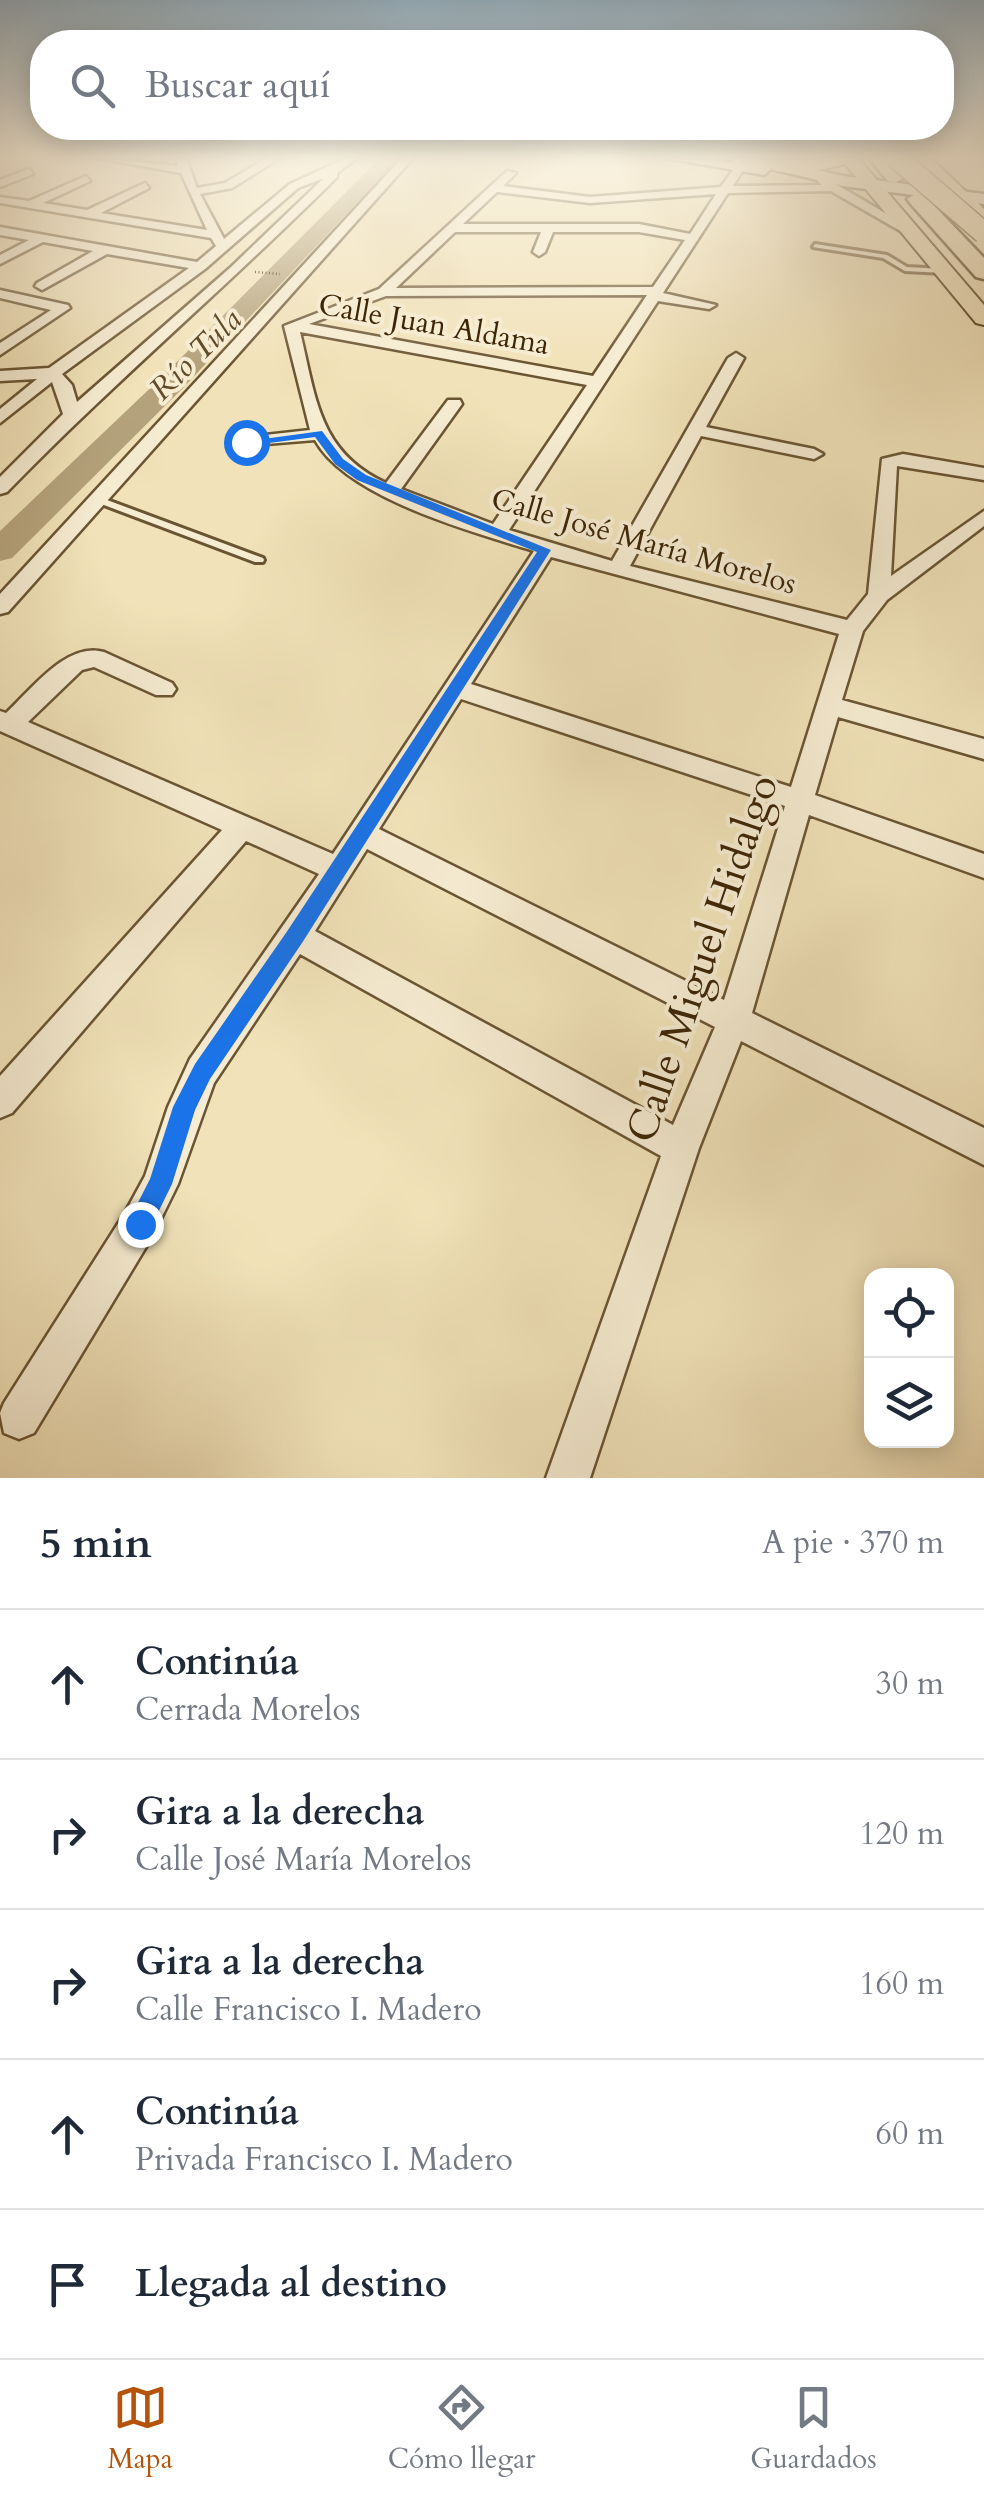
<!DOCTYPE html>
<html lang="es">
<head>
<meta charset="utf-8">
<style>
  :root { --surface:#fff; --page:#f2f2f3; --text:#1f2937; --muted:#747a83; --line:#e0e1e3; --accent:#b45309 }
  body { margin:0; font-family:Cardo,serif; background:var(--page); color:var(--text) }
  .controls { position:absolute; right:30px; bottom:30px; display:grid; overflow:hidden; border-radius:20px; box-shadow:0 5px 25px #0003 }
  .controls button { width:90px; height:90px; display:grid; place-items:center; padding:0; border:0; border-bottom:2px solid var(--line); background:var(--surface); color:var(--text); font:50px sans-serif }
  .stop { position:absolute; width:30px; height:30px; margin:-22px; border:8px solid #1a73e8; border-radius:50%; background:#fff }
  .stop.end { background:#1a73e8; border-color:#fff; box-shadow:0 2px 10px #0008 }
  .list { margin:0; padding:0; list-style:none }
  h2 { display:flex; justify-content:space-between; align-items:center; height:130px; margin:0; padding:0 40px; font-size:42px }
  h2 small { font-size:32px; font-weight:400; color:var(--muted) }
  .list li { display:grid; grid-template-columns:65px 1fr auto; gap:30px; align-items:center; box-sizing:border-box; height:150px; padding:0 40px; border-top:2px solid var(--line) }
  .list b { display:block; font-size:38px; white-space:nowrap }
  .list p { margin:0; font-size:32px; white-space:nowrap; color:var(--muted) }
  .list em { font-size:32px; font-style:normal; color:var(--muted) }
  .icon { flex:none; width:55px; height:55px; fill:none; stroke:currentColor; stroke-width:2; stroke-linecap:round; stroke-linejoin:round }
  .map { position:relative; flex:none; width:984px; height:1478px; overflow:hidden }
  .search { position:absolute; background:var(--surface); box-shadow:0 5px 25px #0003; left:30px; right:30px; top:30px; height:110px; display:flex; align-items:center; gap:25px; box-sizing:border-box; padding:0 35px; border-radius:40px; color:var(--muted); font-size:38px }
  .sheet { height:880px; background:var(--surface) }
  nav { display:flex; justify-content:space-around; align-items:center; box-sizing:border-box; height:140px; border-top:2px solid var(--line); background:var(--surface); font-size:28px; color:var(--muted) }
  nav a { display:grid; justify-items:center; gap:5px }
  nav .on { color:var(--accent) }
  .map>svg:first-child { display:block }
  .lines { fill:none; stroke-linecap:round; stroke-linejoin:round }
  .river { fill:#b4a27c; fill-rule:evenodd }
  .lane-casing { stroke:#6a5533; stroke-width:6 }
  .street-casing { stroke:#6a5533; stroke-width:5 }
  .secondary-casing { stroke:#3d2606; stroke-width:5 }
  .primary-casing { stroke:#3d2606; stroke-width:4 }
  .highway-casing { stroke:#3d2606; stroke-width:5 }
  .path { stroke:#3d2606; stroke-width:2.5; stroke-dasharray:1 2.5; stroke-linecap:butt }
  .lane { fill:#f6ecd2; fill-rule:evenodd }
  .street { fill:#f6ecd2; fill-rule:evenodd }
  .secondary { fill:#f6ecd2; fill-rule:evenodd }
  .primary { fill:#f1e2b9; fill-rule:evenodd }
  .highway { fill:#f1e2b9; fill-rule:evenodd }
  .highway-bridge-casing { stroke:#3d2606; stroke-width:24; stroke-linecap:butt }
  .highway-bridge { stroke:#f1e2b9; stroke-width:21 }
  .route { fill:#1a73e8 }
  .labels { text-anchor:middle; stroke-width:8; stroke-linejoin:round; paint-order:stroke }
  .far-street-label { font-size:30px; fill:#3d2606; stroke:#f6ecd2 }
  .far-water-label { font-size:32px; font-style:italic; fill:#614b29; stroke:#f6ecd2 }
  .near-street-label { font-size:42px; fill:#3d2606; stroke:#f6ecd2 }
</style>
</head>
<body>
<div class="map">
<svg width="984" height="1478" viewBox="0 0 984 1478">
  <rect width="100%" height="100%" fill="#f1e2b9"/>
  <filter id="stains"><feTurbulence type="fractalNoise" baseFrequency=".002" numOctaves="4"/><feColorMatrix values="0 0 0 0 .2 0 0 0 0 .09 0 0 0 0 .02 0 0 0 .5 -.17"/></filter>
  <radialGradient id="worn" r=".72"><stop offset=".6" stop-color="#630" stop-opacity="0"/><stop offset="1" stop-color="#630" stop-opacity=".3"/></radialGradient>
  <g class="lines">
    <path class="river" d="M380 158H399L184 387 12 558 0 561V531L164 375Z"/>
    <g class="lane-casing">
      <path id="lane" d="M815 244 887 255 907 267 944 269 947 271 944 273 905 271 883 258 813 247Z
        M99 497 263 558 264 560 263 562H255L96 502V498Z"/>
    </g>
    <g class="street-casing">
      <path id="street" d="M98 158 178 166 176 158H186L197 188 225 183 267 158H280L232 188 200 194 224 239 290 184 346 158H357L337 173V177C229 285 113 383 7 492L0 494V477L63 414 52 382 0 423V409L37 379 0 381V371L49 368 189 268 107 254 42 290 35 286 37 283 93 251 43 242 0 264V255L29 240 0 235V227L197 262 216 246 211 238 0 203V197L29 201 86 176 90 181 43 203 87 210 145 183 149 188 101 213 207 230 181 173ZM324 178 230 268 77 402 72 385 62 374 205 269 298 188Z
        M402 158H413L8 612 0 614V594Z
        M730 158H740L745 167 733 186 822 185 812 176 817 173 914 230 904 233 831 191 728 193 663 293 716 305 709 309 658 301 509 530 612 561 728 358 736 353 744 358 706 427 814 449 823 454 814 459 701 436 630 566 847 620 868 594 882 459 903 454 984 468V480L897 466 891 576 984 511V526L887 600 863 631 842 700 984 739V759L838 717 815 795 984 854V878L809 815 752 1013 984 1128V1165L741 1041 699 1148 590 1478H546L661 1156 300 954 214 1083 178 1184 152 1237 34 1433 19 1439 4 1433 0 1413 4 1403 126 1211 145 1176 168 1107 190 1059 319 874 246 841 12 1113 0 1118V1076L222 830 0 731V711L6 713C31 690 67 641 104 652L172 683 176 689 172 695H156L94 667 82 670 28 722 333 854 534 551C473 532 347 498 315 440L241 446V438L247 437 310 430 284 326 379 289 507 171 516 173 503 186 590 197 721 187 735 167ZM497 192 590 203 716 194 690 234 639 224H463ZM455 232H541L533 252 539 256 545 252 553 232H639L685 240 653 287 396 288ZM647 295 593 376 309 324 386 296ZM300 332 587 385 493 524 401 489 462 404 460 400H448L386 483C318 452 316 397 300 332ZM551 557 839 634 791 787 471 684ZM461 699 785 806 724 1000 379 829ZM367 849 715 1027 673 1125 315 931Z
        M29 169 33 174 0 187V180Z
        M0 290 68 305 70 308 0 355V343L51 310 0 298Z"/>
    </g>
    <g class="secondary-casing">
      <path id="secondary" d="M666 158 747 163 736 158H763L843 176 984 194V204L843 186 771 169 764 175Z"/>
    </g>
    <g class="primary-casing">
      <path id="primary" d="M830 158H858L984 305V325L976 323 845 164C822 170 783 179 763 165L771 160Z
        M914 158H931L984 209V224L978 223Z"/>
    </g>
    <g class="highway-casing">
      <path id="highway" d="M869 158H888L905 177 895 183 888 181Z
        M917 193 924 195 984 258V279L976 277 910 203 907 199Z"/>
    </g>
    <path class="path" d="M255 272 280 274"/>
    <use href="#lane" class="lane"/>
    <use href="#street" class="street"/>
    <use href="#secondary" class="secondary"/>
    <use href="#primary" class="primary"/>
    <use href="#highway" class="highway"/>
    <g class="highway-bridge-casing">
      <path id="highway-bridge" d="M897 158 984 233"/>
    </g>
    <use href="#highway-bridge" class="highway-bridge"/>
  </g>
  <linearGradient id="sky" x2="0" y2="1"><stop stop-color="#93adbd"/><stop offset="0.43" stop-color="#f9f2e0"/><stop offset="1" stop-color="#f9f2e0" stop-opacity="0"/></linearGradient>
  <rect width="984" height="365" fill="url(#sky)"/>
  <path class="route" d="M322 431 343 459 366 475 551 550 302 943 210 1079 195 1110 172 1184 148 1233 140 1236 131 1233 127 1224 150 1179 173 1107 195 1064 288 930 537 552 357 480 335 464 315 437 246 446 241 442Z"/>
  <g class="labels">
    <g class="far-street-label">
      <text transform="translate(434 324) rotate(10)" y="10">Calle Juan Aldama</text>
      <text transform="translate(644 541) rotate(16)" y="10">Calle José María Morelos</text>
    </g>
    <g class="far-water-label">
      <text transform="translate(195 354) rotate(-45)" y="11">Río Tula</text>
    </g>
    <g class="near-street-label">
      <text transform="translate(701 958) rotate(-71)" y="15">Calle Miguel Hidalgo</text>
    </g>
  </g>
  <rect width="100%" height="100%" filter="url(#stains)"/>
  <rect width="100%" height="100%" fill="url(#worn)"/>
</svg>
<div class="controls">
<button><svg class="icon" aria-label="locate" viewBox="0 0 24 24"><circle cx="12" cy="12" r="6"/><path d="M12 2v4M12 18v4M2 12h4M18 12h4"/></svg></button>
<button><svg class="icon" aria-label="layers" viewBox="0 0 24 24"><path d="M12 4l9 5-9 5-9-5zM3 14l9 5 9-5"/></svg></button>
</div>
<div class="stop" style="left:246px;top:442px"></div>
<div class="stop end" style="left:140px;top:1224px"></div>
<div class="search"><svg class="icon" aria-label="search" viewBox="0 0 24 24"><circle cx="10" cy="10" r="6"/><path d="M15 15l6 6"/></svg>Buscar aquí</div>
</div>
<section class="sheet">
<h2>5 min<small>A pie · 370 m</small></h2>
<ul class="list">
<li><svg class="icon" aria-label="ahead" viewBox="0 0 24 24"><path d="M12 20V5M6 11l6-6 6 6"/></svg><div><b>Continúa</b><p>Cerrada Morelos</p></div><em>30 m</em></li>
<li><svg class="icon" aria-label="right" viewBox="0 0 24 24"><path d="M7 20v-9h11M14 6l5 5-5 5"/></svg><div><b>Gira a la derecha</b><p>Calle José María Morelos</p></div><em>120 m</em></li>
<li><svg class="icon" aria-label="right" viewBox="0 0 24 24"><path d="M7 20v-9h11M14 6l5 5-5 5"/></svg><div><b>Gira a la derecha</b><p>Calle Francisco I. Madero</p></div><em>160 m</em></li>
<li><svg class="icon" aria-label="ahead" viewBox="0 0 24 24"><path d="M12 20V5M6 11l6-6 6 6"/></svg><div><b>Continúa</b><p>Privada Francisco I. Madero</p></div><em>60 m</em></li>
<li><svg class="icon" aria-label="arrive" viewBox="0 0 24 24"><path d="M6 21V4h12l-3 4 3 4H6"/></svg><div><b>Llegada al destino</b></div></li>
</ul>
</section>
<nav>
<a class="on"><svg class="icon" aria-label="map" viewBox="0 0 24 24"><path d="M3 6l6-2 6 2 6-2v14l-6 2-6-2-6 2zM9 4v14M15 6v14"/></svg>Mapa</a>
<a><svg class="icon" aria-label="directions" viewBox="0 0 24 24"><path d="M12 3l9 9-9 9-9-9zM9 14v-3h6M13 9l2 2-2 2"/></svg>Cómo llegar</a>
<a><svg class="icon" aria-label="saved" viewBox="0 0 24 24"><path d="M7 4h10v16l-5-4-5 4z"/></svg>Guardados</a>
</nav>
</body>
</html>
